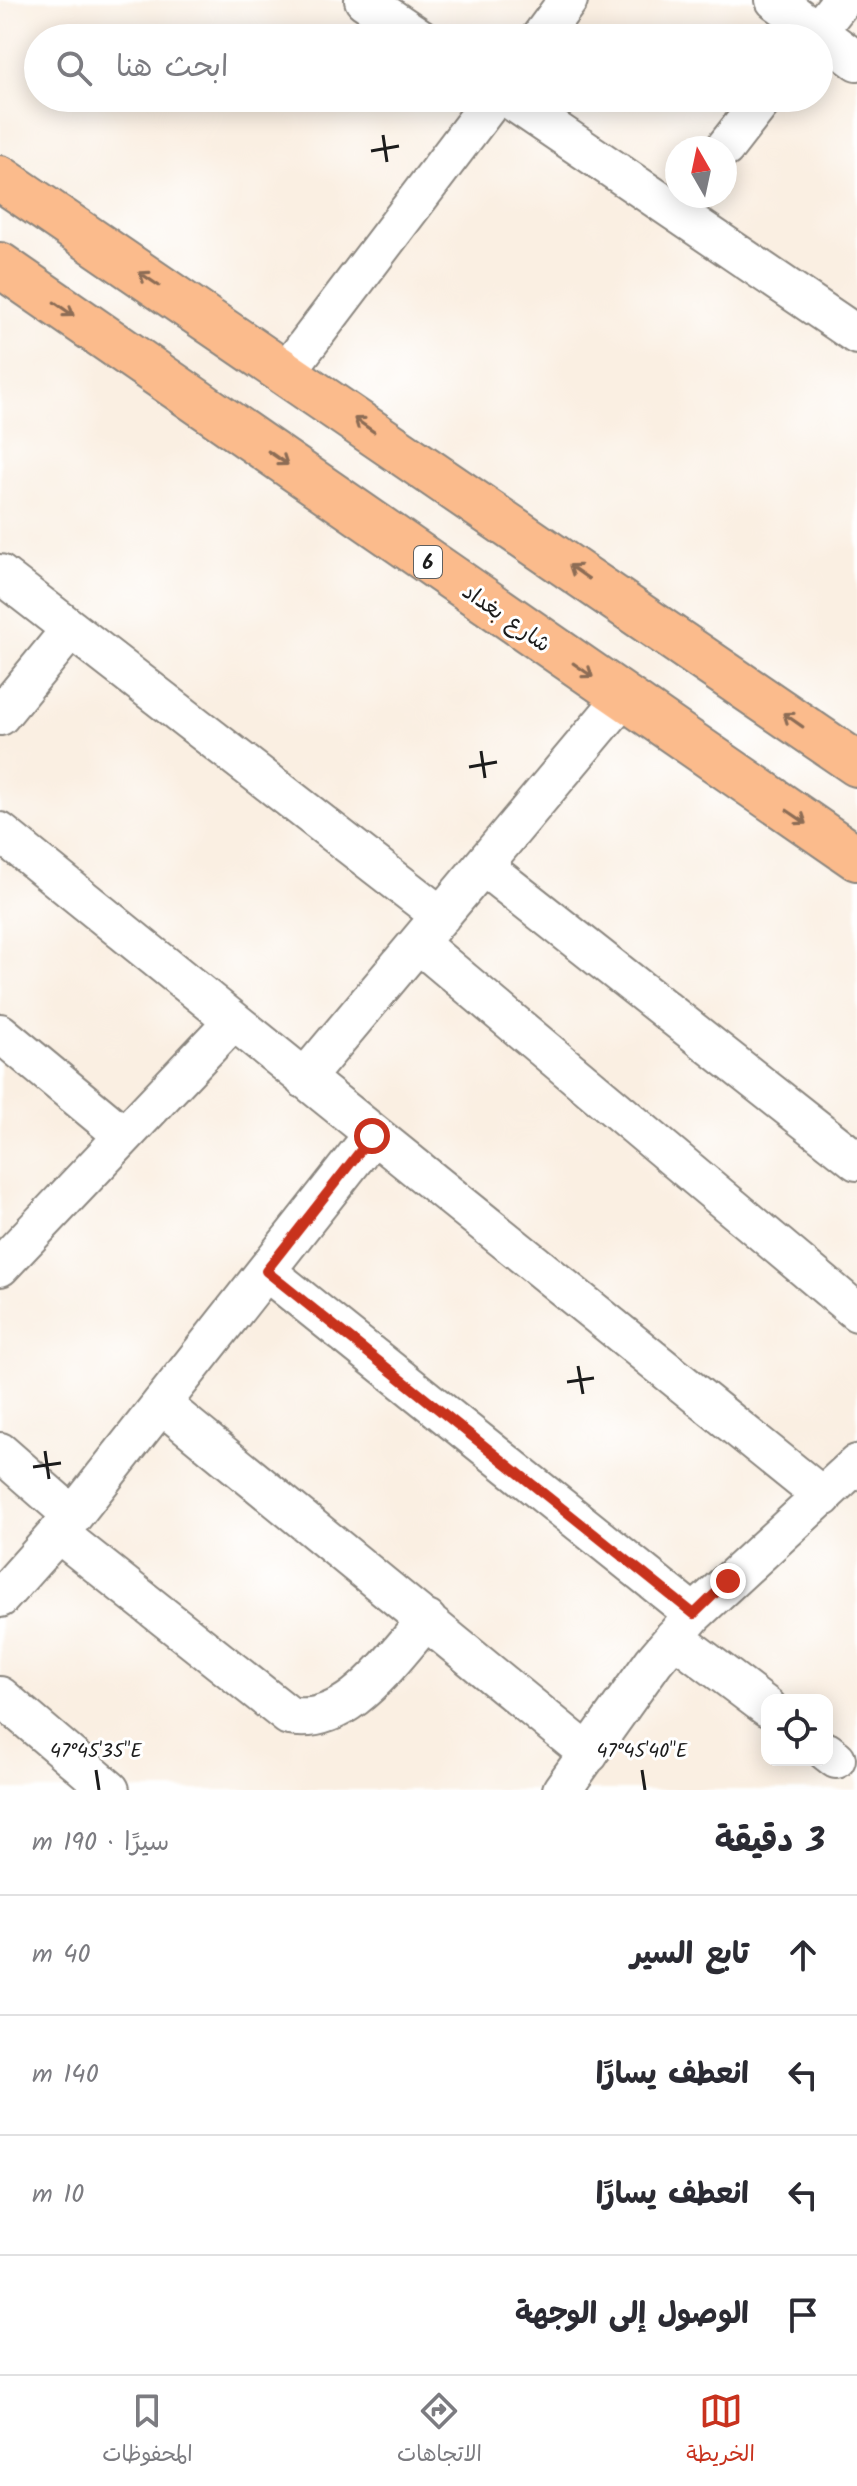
<!DOCTYPE html>
<html lang="ar">
<head>
<meta charset="utf-8">
<style>
  :root { --surface:#fff; --page:#f2f2f3; --text:#2b2b33; --muted:#7c7c81; --line:#e1e1e2; --accent:#c8321e }
  body { margin:0; font-family:Kalam,"Playpen Sans Arabic",sans-serif; background:var(--page); color:var(--text); direction:rtl }
  .controls { position:absolute; right:24px; bottom:24px; display:grid; overflow:hidden; border-radius:16px; box-shadow:0 4px 20px #0003 }
  .controls button { width:72px; height:72px; display:grid; place-items:center; padding:0; border:0; border-bottom:2px solid var(--line); background:var(--surface); color:var(--text); font:40px sans-serif }
  .compass { position:absolute; left:665px; top:136px; width:72px; height:72px; border-radius:50%; background:var(--surface); box-shadow:0 4px 20px #0003; rotate:351deg }
  .stop { position:absolute; width:24px; height:24px; margin:-18px; border:6px solid #c8321e; border-radius:50%; background:#fff }
  .stop.end { background:#c8321e; border-color:#fff; box-shadow:0 2px 8px #0008 }
  .list { margin:0; padding:0; list-style:none }
  h2 { display:flex; justify-content:space-between; align-items:center; height:104px; margin:0; padding:0 32px; font-size:34px }
  h2 small { font-size:26px; font-weight:400; color:var(--muted) }
  .list li { display:grid; grid-template-columns:52px 1fr auto; gap:24px; align-items:center; box-sizing:border-box; height:120px; padding:0 32px; border-top:2px solid var(--line) }
  .list b { display:block; font-size:30px; white-space:nowrap }
  .list em { font-size:26px; font-style:normal; color:var(--muted) }
  .icon { flex:none; width:44px; height:44px; fill:none; stroke:currentColor; stroke-width:2; stroke-linecap:round; stroke-linejoin:round }
  .map { position:relative; flex:none; width:857px; height:1790px; overflow:hidden; direction:ltr }
  .search { position:absolute; background:var(--surface); box-shadow:0 4px 20px #0003; left:24px; right:24px; top:24px; height:88px; display:flex; align-items:center; gap:20px; box-sizing:border-box; padding:0 28px; border-radius:44px; color:var(--muted); font-size:30px }
  .sheet { height:584px; background:var(--surface) }
  nav { display:flex; justify-content:space-around; align-items:center; box-sizing:border-box; height:112px; border-top:2px solid var(--line); background:var(--surface); font-size:22px; color:var(--muted) }
  nav a { display:grid; justify-items:center; gap:4px }
  nav .on { color:var(--accent) }
  .map>svg:first-child { display:block }
  .lines { fill:none; stroke-linecap:round; stroke-linejoin:round }
  .minor-casing { stroke:#8b867f; stroke-width:42 }
  .highway-casing { stroke:#8b867f; stroke-width:48 }
  .minor { stroke:#fff; stroke-width:38 }
  .highway { stroke:#fbbb8c; stroke-width:44 }
  .oneway { stroke:#8c6c54 }
  .route { stroke:#c8321e; stroke-width:10 }
  .ticks { fill:none; stroke:#1c1c1c; stroke-width:3 }
  .labels { text-anchor:middle; stroke-width:6; stroke-linejoin:round; paint-order:stroke }
  .shield { fill:#fff; stroke:#606060; stroke-width:2 }
  .shield-label { font-size:20px; font-weight:bold; fill:#1c1c1c }
  .street-label { font-size:22px; fill:#1c1c1c; stroke:#fff }
  .ticks-label { font-size:20px; text-anchor:middle; fill:#1c1c1c; stroke:#fff; stroke-width:6; stroke-linejoin:round; paint-order:stroke }
</style>
</head>
<body>
<div class="map">
<svg width="857" height="1790" viewBox="0 0 857 1790">
  <rect width="100%" height="100%" fill="#fff"/>
  <filter id="ink" filterUnits="userSpaceOnUse"><feTurbulence type="fractalNoise" baseFrequency=".0125" numOctaves="2"/><feDisplacementMap in="SourceGraphic" scale="16" xChannelSelector="R" yChannelSelector="G"/><feConvolveMatrix kernelMatrix="1 2 1 2 8 2 1 2 1" color-interpolation-filters="sRGB"/></filter>
  <filter id="wash" filterUnits="userSpaceOnUse"><feTurbulence type="fractalNoise" baseFrequency=".006" numOctaves="4" result="noise"/><feDisplacementMap in="SourceGraphic" scale="32" xChannelSelector="R" yChannelSelector="G"/><feGaussianBlur stdDeviation="1.8" result="paint"/><feColorMatrix in="noise" values="0 0 0 0 0 0 0 0 0 0 0 0 0 0 0 0 0 1.4 0 .05"/><feComposite in="paint" operator="in"/></filter>
  <g filter="url(#wash)">
    <rect width="100%" height="100%" fill="#faefe2"/>
  </g>
  <g filter="url(#ink)">
    <g class="lines">
      <g class="minor-casing">
        <path id="minor" d="M364 0 420 38
          M775 0 857 61
          M540 38 568 0
          M812 38 842 0
          M508 98 857 335
          M725 148 764 98
          M287 371 494 98
          M0 574 441 916
          M0 716 71 629
          M0 832 823 1497
          M483 866 857 1161
          M418 943 857 1312
          M0 1033 124 1136
          M304 1079 623 698
          M0 1267 233 1021
          M266 1271 694 1614
          M161 1404 589 1754
          M0 1452 73 1516
          M58 1533 289 1716C348 1728 392 1658 427 1620
          M0 1598 73 1516 372 1136
          M674 1637 767 1707
          M0 1696 110 1790
          M827 1752 836 1759
          M562 1790 654 1661 694 1614 857 1464"/>
      </g>
      <g class="highway-casing">
        <path id="highway" d="M0 178 857 764
          M0 265 857 858"/>
      </g>
      <use href="#minor" class="minor"/>
      <use href="#highway" class="highway"/>
    </g>
    <defs><path id="oneway-shaft" d="M-6 0H5M1.5-3L5.5 0L1.5 3" fill="none" stroke-width="1.6" stroke-linecap="round" stroke-linejoin="round" transform="scale(2)"/></defs>
    <g class="oneway">
      <use href="#oneway-shaft" transform="translate(149 279) rotate(-146)"/>
      <use href="#oneway-shaft" transform="translate(64 309) rotate(35)"/>
      <use href="#oneway-shaft" transform="translate(364 425) rotate(-145)"/>
      <use href="#oneway-shaft" transform="translate(278 458) rotate(35)"/>
      <use href="#oneway-shaft" transform="translate(579 572) rotate(-145)"/>
      <use href="#oneway-shaft" transform="translate(583 670) rotate(35)"/>
      <use href="#oneway-shaft" transform="translate(793 720) rotate(-145)"/>
      <use href="#oneway-shaft" transform="translate(797 817) rotate(34)"/>
    </g>
  </g>
  <g class="lines" filter="url(#ink)">
    <path class="route" d="M372 1136 266 1271 694 1614 728 1581"/>
  </g>
  <path class="ticks" d="M383 135 387 162M371 151 399 146M481 751 485 778M469 767 497 762M578 1366 583 1394M567 1382 594 1378M45 1451 49 1479M33 1467 61 1463M96 1770 99 1790M642 1770 645 1790"/>
  <g class="labels">
    <rect class="shield" x="414" y="546" width="28" height="32" rx="6"/>
    <g class="shield-label">
      <text x="428" y="569">6</text>
    </g>
    <g class="street-label">
      <text transform="translate(507 617) rotate(35)" y="8">شارع بغداد</text>
    </g>
  </g>
  <g class="ticks-label">
    <text x="96" y="1757">47°45'35"E</text>
    <text x="642" y="1757">47°45'40"E</text>
  </g>
</svg>
<div class="controls">
<button><svg class="icon" aria-label="locate" viewBox="0 0 24 24"><circle cx="12" cy="12" r="6"/><path d="M12 2v4M12 18v4M2 12h4M18 12h4"/></svg></button>
</div>
<svg class="compass" viewBox="-18 -18 36 36"><path d="M0-13l5 13h-10z" fill="#e53935"/><path d="M0 13l5-13h-10z" fill="#7c7c81"/></svg>
<div class="stop" style="left:372px;top:1136px"></div>
<div class="stop end" style="left:728px;top:1581px"></div>
<div class="search"><svg class="icon" aria-label="search" viewBox="0 0 24 24"><circle cx="10" cy="10" r="6"/><path d="M15 15l6 6"/></svg>ابحث هنا</div>
</div>
<section class="sheet">
<h2>3 دقيقة<small>سيرًا · 190 m</small></h2>
<ul class="list">
<li><svg class="icon" aria-label="ahead" viewBox="0 0 24 24"><path d="M12 20V5M6 11l6-6 6 6"/></svg><div><b>تابع السير</b></div><em>40 m</em></li>
<li><svg class="icon" aria-label="left" viewBox="0 0 24 24"><path d="M17 20v-9H6M10 6l-5 5 5 5"/></svg><div><b>انعطف يسارًا</b></div><em>140 m</em></li>
<li><svg class="icon" aria-label="left" viewBox="0 0 24 24"><path d="M17 20v-9H6M10 6l-5 5 5 5"/></svg><div><b>انعطف يسارًا</b></div><em>10 m</em></li>
<li><svg class="icon" aria-label="arrive" viewBox="0 0 24 24"><path d="M6 21V4h12l-3 4 3 4H6"/></svg><div><b>الوصول إلى الوجهة</b></div></li>
</ul>
</section>
<nav>
<a class="on"><svg class="icon" aria-label="map" viewBox="0 0 24 24"><path d="M3 6l6-2 6 2 6-2v14l-6 2-6-2-6 2zM9 4v14M15 6v14"/></svg>الخريطة</a>
<a><svg class="icon" aria-label="directions" viewBox="0 0 24 24"><path d="M12 3l9 9-9 9-9-9zM9 14v-3h6M13 9l2 2-2 2"/></svg>الاتجاهات</a>
<a><svg class="icon" aria-label="saved" viewBox="0 0 24 24"><path d="M7 4h10v16l-5-4-5 4z"/></svg>المحفوظات</a>
</nav>
</body>
</html>
